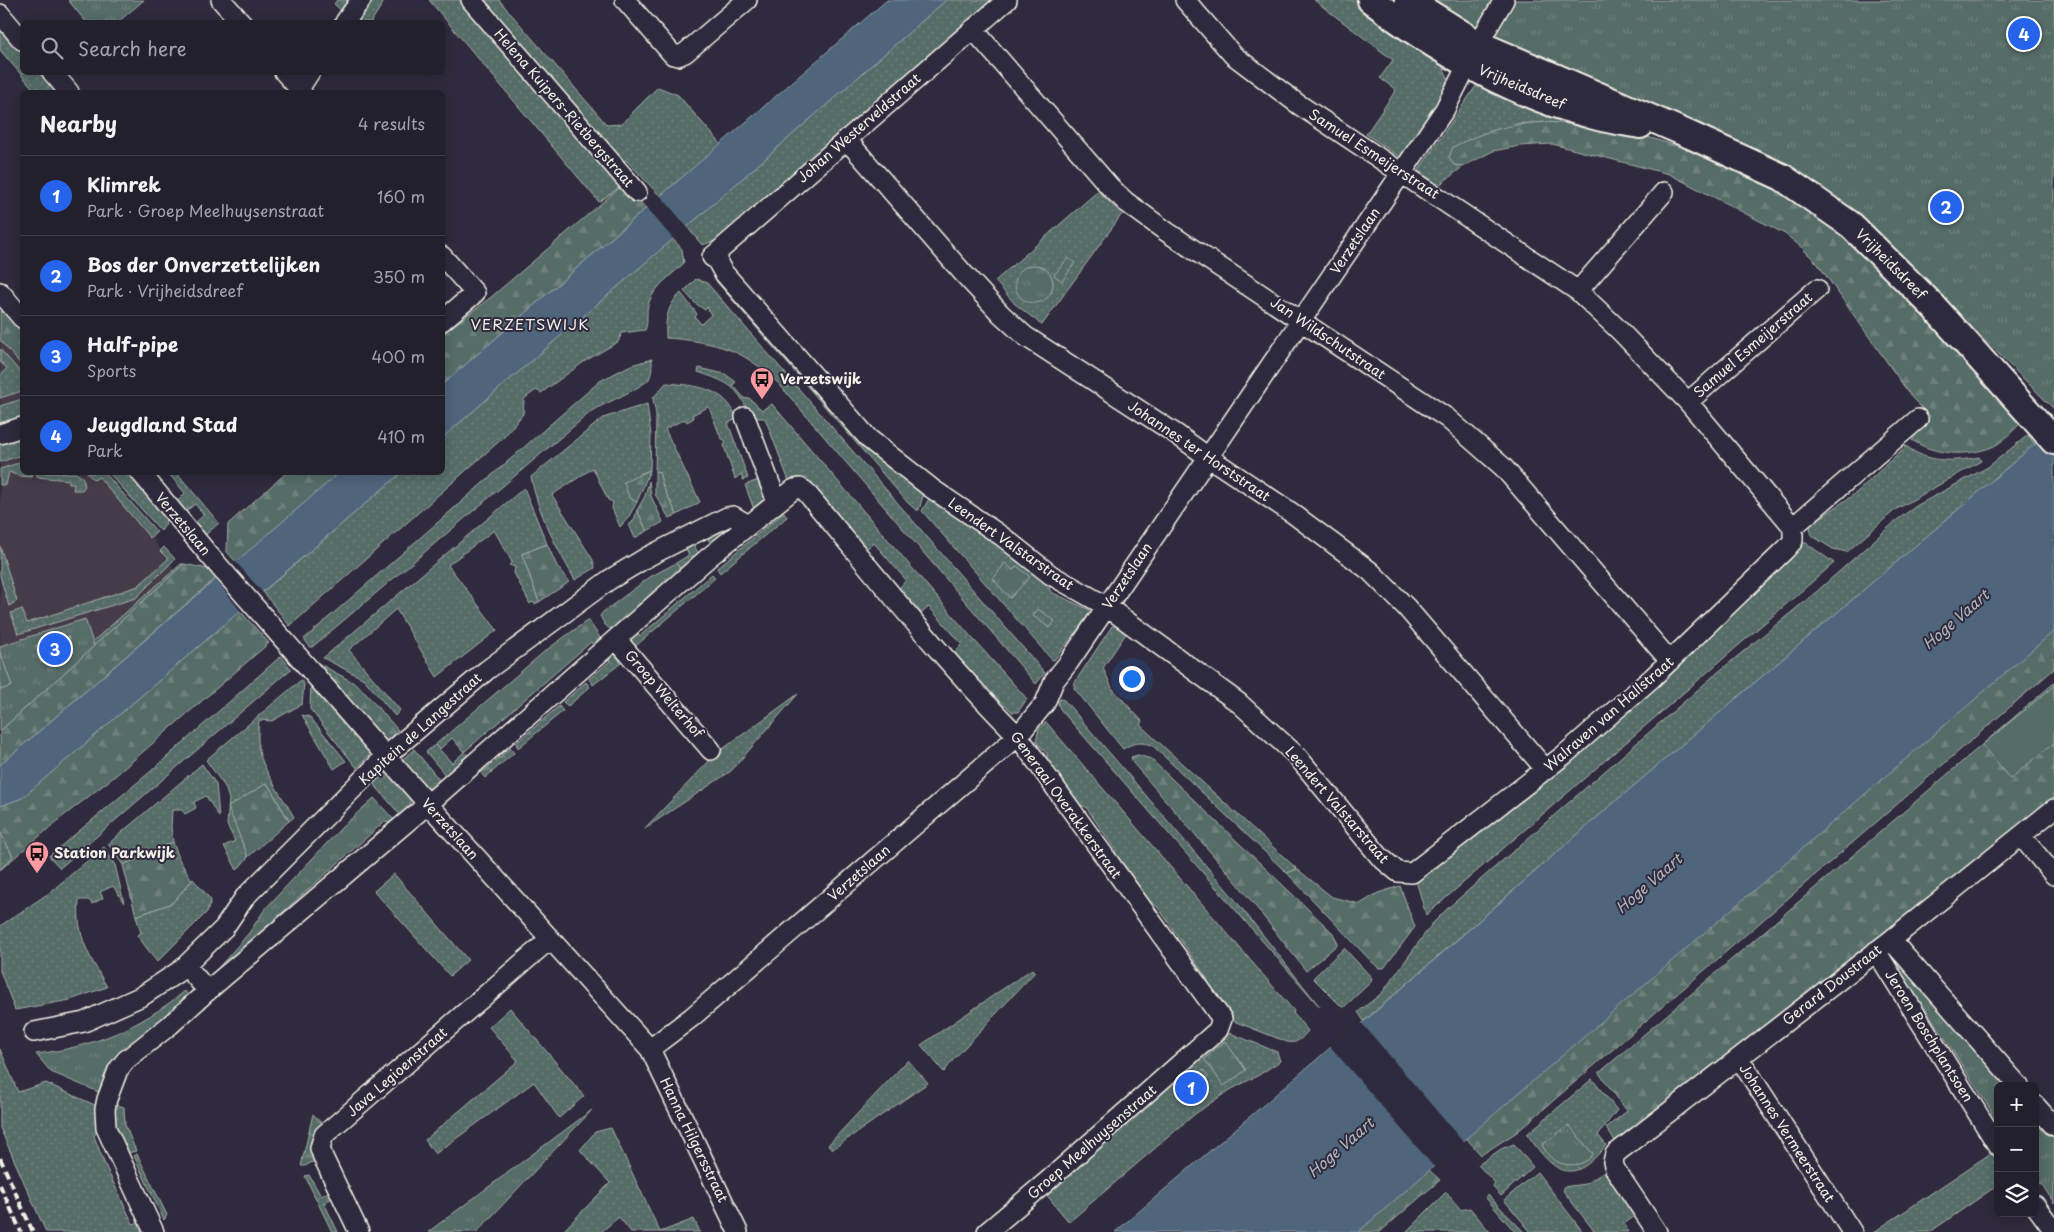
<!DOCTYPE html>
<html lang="en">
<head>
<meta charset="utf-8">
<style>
  :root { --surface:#23202e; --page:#2f2d3a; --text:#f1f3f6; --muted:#a3a3aa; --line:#403e4a; --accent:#2563eb }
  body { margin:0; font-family:"Playpen Sans",sans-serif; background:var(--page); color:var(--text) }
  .controls { position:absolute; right:15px; bottom:15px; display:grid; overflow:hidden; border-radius:8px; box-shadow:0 2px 12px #0003 }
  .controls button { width:45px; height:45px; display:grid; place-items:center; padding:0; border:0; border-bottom:1px solid var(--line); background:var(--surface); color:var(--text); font:25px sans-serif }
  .you { position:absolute; left:1131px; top:678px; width:18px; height:18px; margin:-12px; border:4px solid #fff; border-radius:50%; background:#1a73e8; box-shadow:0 0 0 8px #1a73e833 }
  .badge { display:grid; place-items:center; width:32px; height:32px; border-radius:50%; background:var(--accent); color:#fff; font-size:16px; font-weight:700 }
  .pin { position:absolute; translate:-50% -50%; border:2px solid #fff; box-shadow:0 1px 5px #0006 }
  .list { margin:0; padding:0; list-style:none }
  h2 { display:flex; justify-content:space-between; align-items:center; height:65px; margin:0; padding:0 20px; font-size:21px }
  h2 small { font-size:16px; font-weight:400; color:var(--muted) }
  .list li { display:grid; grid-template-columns:32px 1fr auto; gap:15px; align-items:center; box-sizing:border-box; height:80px; padding:0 20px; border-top:1px solid var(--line) }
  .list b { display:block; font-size:19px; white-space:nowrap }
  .list p { margin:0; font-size:16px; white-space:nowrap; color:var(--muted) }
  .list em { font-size:16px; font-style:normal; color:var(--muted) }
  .icon { flex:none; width:28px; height:28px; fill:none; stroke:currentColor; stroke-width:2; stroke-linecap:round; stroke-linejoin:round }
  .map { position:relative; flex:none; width:2054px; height:1232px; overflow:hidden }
  .search { position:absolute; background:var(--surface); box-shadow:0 2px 12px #0003; left:20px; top:20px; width:425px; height:55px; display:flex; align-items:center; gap:12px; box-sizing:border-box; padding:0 18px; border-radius:8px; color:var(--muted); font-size:19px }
  .panel { position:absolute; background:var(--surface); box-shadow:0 2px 12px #0003; left:20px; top:90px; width:425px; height:385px; border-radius:8px }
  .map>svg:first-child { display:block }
  .built { fill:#443b4a }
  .grass { fill:url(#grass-dots); stroke:#a5aea8 }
  .forest { fill:url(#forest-firs); stroke:#a5aea8 }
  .park { fill:url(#park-tufts); stroke:#a5aea8 }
  .pitch { fill:#566c67; stroke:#a5aea8 }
  .water { fill:#50657c; stroke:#929da7 }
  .pier { fill:#2f2a3d }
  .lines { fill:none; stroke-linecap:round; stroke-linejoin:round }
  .minor-casing { stroke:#f4f1e8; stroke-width:22 }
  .secondary-casing { stroke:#f4f1e8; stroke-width:30 }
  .minor { stroke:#2f2a3d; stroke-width:19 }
  .secondary { stroke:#2f2a3d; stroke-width:26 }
  .rail { stroke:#f4f1e8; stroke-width:4; stroke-dasharray:8 4; stroke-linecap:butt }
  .labels { text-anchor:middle; stroke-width:4; stroke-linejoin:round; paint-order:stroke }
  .street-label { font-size:14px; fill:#f4f1e8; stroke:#2f2a3d }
  .poi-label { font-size:14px; font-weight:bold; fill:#f4f1e8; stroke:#2f2a3d; text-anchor:start }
  .neighbourhood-label { font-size:15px; letter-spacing:1px; fill:#f4f1e8; stroke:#2f2a3d }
  .water-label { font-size:15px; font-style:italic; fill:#b2b9bd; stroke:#2f2a3d }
</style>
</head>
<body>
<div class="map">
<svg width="2054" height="1232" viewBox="0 0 2054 1232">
  <defs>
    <pattern id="grass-dots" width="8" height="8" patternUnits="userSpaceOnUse" patternTransform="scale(1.25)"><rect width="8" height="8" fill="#566c67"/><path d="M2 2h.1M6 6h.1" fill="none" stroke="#6f817d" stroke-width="1.8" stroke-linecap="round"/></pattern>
    <pattern id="forest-firs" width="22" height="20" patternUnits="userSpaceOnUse" patternTransform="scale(1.25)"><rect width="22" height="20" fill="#566c67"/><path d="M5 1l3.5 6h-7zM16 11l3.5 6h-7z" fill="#6f817d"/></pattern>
    <pattern id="park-tufts" width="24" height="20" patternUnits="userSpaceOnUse" patternTransform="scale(1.25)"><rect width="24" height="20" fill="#566c67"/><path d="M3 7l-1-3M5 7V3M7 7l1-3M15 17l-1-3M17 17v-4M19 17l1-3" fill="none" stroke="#6f817d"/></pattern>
  </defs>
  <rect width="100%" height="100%" fill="#2f2a3d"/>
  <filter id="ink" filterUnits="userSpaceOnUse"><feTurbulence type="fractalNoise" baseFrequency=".02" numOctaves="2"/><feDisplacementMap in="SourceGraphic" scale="10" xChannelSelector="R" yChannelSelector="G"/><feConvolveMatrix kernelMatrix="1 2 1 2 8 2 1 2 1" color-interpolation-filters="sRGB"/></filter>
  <g filter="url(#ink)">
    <path class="built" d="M0 325 22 351V472L108 473 186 587 0 752Z"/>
    <path class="grass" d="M337 0H385L371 22H354L334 4Z
      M429 0H499L607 125 621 124 658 87 678 95 721 144 660 196 626 160 613 172 624 184 599 202Z
      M946 0H991L717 240 702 245 687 227Z
      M1314 0H1363L1439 58 1448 78 1435 111 1402 159 1366 134 1396 90 1380 78 1393 60Z
      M0 27 22 53V72L39 73 56 92H36L0 50Z
      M1478 83 1579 125 1547 122 1516 124 1454 165 1464 166 1439 185 1418 171Z
      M1098 191 1122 214 1042 325 1015 304 995 281Z
      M673 239 682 249 684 263C672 275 655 286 649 302 645 312 649 322 645 330L622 333 618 342 585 361 541 393 536 390 524 399 523 414 504 437 290 626 263 592 401 473 442 472 443 437Z
      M721 277 924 492 919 510H916L908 503 716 281Z
      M696 279 707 283 1045 673 1036 684 778 383C770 376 761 367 751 361 726 344 695 340 666 338 665 319 667 306 681 293L697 314 695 317 701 324 711 315 707 307 705 310 695 303 684 291Z
      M0 349 22 374V391L0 398V376L7 368 0 362Z
      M652 359C652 366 652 373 649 379 646 385 603 405 593 410L311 648 304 639 600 381 631 365Z
      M699 368 725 374 736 382 733 385 745 399 749 398 762 410 772 404 966 631 1027 699 1018 712H1012L1005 705 1001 710 953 653 962 644 929 607 918 616 898 590 906 580 874 543 863 551 802 480 798 478 789 481 765 418H751C738 386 730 383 698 372Z
      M666 383C695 385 727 388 737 419L728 423 748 478 743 480 741 474 735 479 724 446 726 441 721 438 708 405V407L692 415 694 418 687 422 685 419 665 429 700 502 677 515 663 487 659 472 655 471 656 415 653 398Z
      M22 399V419L0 427V406Z
      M647 404 651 435 650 470 639 474 631 499 637 502 628 518 620 527 612 508 613 502 608 500 593 468 552 495 593 560 595 568 575 580C557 548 538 514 531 477L603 418Z
      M22 435V455L0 462V442Z
      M2028 435 2035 444 1610 806 1364 1021 1358 1012 1382 993 1432 924 1447 909 1717 673 1815 593 1897 520 1916 506 1988 467Z
      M1906 446C1927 463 1954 462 1979 457L1981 461 1895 510 1847 552 1833 549 1811 535 1810 525 1856 493Z
      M22 462V472L31 473 32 477 19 476 9 472 6 485H0V469Z
      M37 473H76L83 478 85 486 82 490H73L74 484H69V480L37 477Z
      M87 473H105L157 532 150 538 99 477 94 480Z
      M109 473H130C139 483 171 510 165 525 164 527 162 529 161 531Z
      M168 473H177L219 523 204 536 195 523 204 515 195 504 186 511 177 502 185 493Z
      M761 479 765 490 766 501 755 512 745 485Z
      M524 488 547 544 522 554 539 602 535 604 532 602 530 604 514 573 515 567 509 565 512 562 494 530 448 565 497 630 437 677 396 609 349 650 400 710 395 716 364 679 323 658Z
      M931 495 1051 584 1049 588 1051 592 1092 611 1054 660H1052L922 511Z
      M637 510 647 531 635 538 629 525 634 520Z
      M784 512 787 517 720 573 717 568Z
      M729 523 733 525V530L713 544 709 541 708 534Z
      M1802 543H1806L1834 563 1426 915 1415 877C1491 821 1568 765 1639 702 1697 652 1749 597 1802 543Z
      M693 544 699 554 684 574 676 563 689 555 685 546Z
      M0 546 17 601 9 606 0 576Z
      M164 547 175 559 136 598 18 634 11 613 22 609 27 623 138 586 168 559 160 551Z
      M181 564H184L94 646 92 642Z
      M1112 626 1120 627 1127 632 1103 668 1112 688 1142 721 1140 725 1297 869 1287 873 1152 745C1141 742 1133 742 1123 749L1074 688 1075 682Z
      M611 652 615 653 621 663 593 685 589 679 610 661 608 654Z
      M281 656 291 669 60 868 49 856 150 772Z
      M301 680 304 684 302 704 272 721 259 720C258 731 257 744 260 755 267 777 283 797 294 817L289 821 267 783 229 807 248 857 237 870 224 846 235 841 227 825 229 799 225 787 206 760Z
      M311 680 368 748 371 754 357 768 310 709Z
      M798 694 731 771 644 829 716 754Z
      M1060 699 1064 700 1072 709 1232 896 1320 1007 1060 709 1058 702Z
      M302 715 310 717 346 761 334 769Z
      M1046 722 1294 1011 1293 1013 1308 1031C1301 1039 1297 1044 1287 1042L1231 1020 1206 987 1208 980 1157 906 1148 905 1114 859 1116 851 1086 807 1075 803 1044 758 1048 755 1036 741 1039 729Z
      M435 745 452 763 464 752 470 757 447 777 426 752Z
      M414 749 441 782 432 788 426 789 400 762Z
      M202 764 216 784 219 817 206 796 194 802 196 808 185 814 182 810H172L171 827 173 842 123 865 108 844Z
      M386 772 391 775 410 798V807L401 816 373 783Z
      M0 832 13 856 0 870Z
      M104 847 115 865 124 903 113 886 100 892 103 898 92 904 89 900H79C76 937 89 955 107 987L70 1000 15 1010 0 971V926L49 893Z
      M394 874 468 960 450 976 374 891Z
      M193 879 211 900 207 912 157 962 137 935 141 933 136 916 172 903Z
      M1344 948 1372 978 1371 982 1343 1008 1313 978Z
      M1032 969 1035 972 953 1060 944 1072 921 1045Z
      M510 1008 584 1096 559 1118 534 1082 435 1154 425 1140 518 1061 489 1027Z
      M1230 1033 1277 1052 1280 1061 1259 1075 1228 1091 1195 1114 1069 1222 1045 1193 1046 1191Z
      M0 1049 18 1092 46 1083 99 1107 100 1127 94 1136 105 1165 133 1224 140 1222 144 1232H46L0 1128Z
      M908 1060 928 1083 833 1149 828 1145Z
      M1592 1079 1617 1110 1598 1135 1606 1145C1572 1189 1553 1172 1527 1134Z
      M113 1104 124 1107 125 1125 136 1151 128 1153 115 1133Z
      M611 1128 660 1232H631L619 1217 601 1232H562L610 1183 580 1150 595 1132Z
      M1514 1144 1533 1167 1501 1196 1493 1187 1495 1183 1478 1165 1501 1149Z
      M1994 1151 1998 1156V1185L1930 1232H1874Z
      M137 1154 167 1215 164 1220 134 1156Z
      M1606 1171 1635 1216 1624 1224 1629 1232H1595L1564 1192 1563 1187 1585 1184Z
      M1537 1172 1583 1232H1531L1504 1200Z
      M309 1175 321 1196 332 1190 335 1196 324 1203 338 1232H332L305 1176Z
      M1446 1192 1461 1210 1470 1208 1490 1232H1406Z
      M1488 1195 1524 1232H1515L1485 1197Z
      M694 1219 700 1232H660Z"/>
    <path class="forest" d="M1547 122 1622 129 1754 170 1798 193 1922 306 2020 424C2012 431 2002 443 1992 447 1967 457 1934 455 1912 440L1930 416 1913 399 1817 263 1800 246 1785 234 1669 174 1552 144 1520 146 1493 151 1464 166 1454 165 1449 157 1453 147C1486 130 1509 124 1547 122Z
      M624 184 646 208 443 384 442 334 490 298Z
      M5 311 22 333V366L0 340V312Z
      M650 470 637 502C627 498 627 492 624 482Z
      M655 471 659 472 663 487 677 515 669 518 655 494Z
      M286 473H339L236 562 227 552 228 524Z
      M649 481 651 496 663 522 647 531 637 510 645 496Z
      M547 544 557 566 569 582 539 602 522 554Z
      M676 563 684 574 614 632 605 625 600 616 603 612 650 577Z
      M184 564 208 569 215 579 0 765V731Z
      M712 574 715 578 631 650 625 639 636 630 640 636Z
      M240 611 269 643 115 776 61 818 0 870 13 856 0 832V806L22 798Z
      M588 620 603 642 596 649 591 642 464 752 452 738 440 749 435 745 545 651Z
      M2054 630V669L1517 1132 1481 1155 1466 1138Z
      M318 663 358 685 398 730 386 741 381 739 316 665Z
      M586 682 590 687 568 706 563 702Z
      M2054 683V802L1615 1141 1606 1128 1627 1111 1599 1073Z
      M559 706 563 711 518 748 516 743Z
      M510 748 514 753 485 778 481 773Z
      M1138 755 1151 759 1333 933 1338 944 1306 971 1238 884 1133 763 1131 757Z
      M267 783 289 821 248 857 228 807Z
      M173 842 180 861 192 880 172 903 136 916 123 865Z
      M1297 869 1332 897 1360 904 1378 893 1400 886 1415 927 1384 968H1379L1371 961 1287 873Z
      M313 1114 324 1126 312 1139V1149L318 1159 305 1166H301Z
      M1429 1170 1440 1180 1380 1232H1358Z"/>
    <path class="park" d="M68 0H144L118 22H86Z
      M1425 0H2054V409L1887 243 1595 87 1454 18Z
      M1068 258 1075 263 1062 281 1054 275Z
      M1015 284a19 19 0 1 1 38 0a19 19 0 1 1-38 0Z
      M1005 563 1013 570 1017 566 1030 577 1010 598 993 579Z
      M1038 609 1055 621 1050 628 1033 616Z
      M85 619 94 646 0 731V646Z
      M374 798 395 821 391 823 384 822 265 928 263 935 222 972 218 968 249 933 265 909 344 825Z
      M1894 954 2008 1086H1998V1129L1988 1115 1992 1112 1926 1009 1921 1012 1890 955Z
      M185 991 190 998 104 1077 101 1093 51 1072 36 1054C94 1047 139 1028 185 991Z
      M1225 1041 1246 1070 1224 1086 1204 1059Z
      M1203 1070 1208 1076 1198 1085 1205 1093 1190 1105 1178 1090Z
      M592 1110 477 1232H428Z
      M2039 1120 2054 1137V1203L2041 1183 2035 1186V1123Z
      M1569 1125 1593 1154C1586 1166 1566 1168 1554 1160 1549 1157 1545 1150 1542 1145Z"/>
    <path class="pitch" d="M68 636 74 652 41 663 35 646Z
      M0 652 12 686 0 690Z
      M2054 686V743L2010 779 1982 745Z"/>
    <path class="water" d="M887 0H946L687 227 443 437V384Z
      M2054 434V631L1358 1232H1115L1330 1048 1359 1026 1610 806 2035 444Z
      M339 473H401L22 798 0 806V765Z"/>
    <path class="pier" d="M659 194 689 229 675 241 645 206Z
      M234 560 264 594 242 613 214 577Z
      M1360 1021 1464 1143 1435 1168 1329 1045Z"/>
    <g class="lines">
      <g class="minor-casing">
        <path id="minor" d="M221 0 241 22
          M471 0 637 192
          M625 0 673 55 678 56 685 53 747 0
          M1185 0 1233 55 1298 104 1578 291 1619 330 1688 402 1793 527 1918 419
          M0 14 22 40
          M345 22 361 0
          M973 29 1110 187 1126 202 1167 232 1447 418 1503 467 1670 661
          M52 72 69 92
          M284 72 302 92
          M297 92 310 72
          M846 139 963 273 1001 314 1025 336 1176 434 1208 457 1292 513 1370 571 1406 607 1546 770
          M718 252V263L723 272 869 439 931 488 1003 537 1051 575 1106 606 1239 703 1297 756 1380 857 1398 872 1412 873 1564 755 1652 678 1785 550 1793 541V527
          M442 256 475 293 442 321
          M712 257 1007 0
          M1578 291 1664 192
          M0 292 22 318
          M1688 402 1817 289
          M745 417 777 502
          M0 434 22 427
          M140 472 210 556 428 804 650 1049 738 1232
          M616 639 711 750
          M2021 836 2054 875
          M1891 940 2019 1086
          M1876 951 1998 1146
          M186 966 208 991
          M34 1032 84 1022 142 996 181 970 224 928 245 897 386 756 487 670 609 580 649 556 727 517 733 516 748 525
          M650 1049 692 1017 1018 736 1045 703 1054 681 1069 662 1445 109 1478 44 1504 0
          M1739 1058 1852 1232
          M2035 1105 2054 1126
          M2035 1205 2054 1231
          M154 1232 106 1128 105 1109 107 1099 118 1070 126 1060 170 1025 212 987 428 804 709 557 794 489 800 488 805 491C875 574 942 660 1018 736L1222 1019 1218 1030 1044 1184 987 1232
          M359 1232 323 1157 320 1148 324 1135 550 939
          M1657 1232 1615 1169 1613 1162 1615 1154 1891 940 2054 809"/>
      </g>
      <g class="secondary-casing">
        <path id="secondary" d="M1371 0C1436 50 1511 94 1591 115 1607 120 1624 122 1640 125
          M1408 0 1478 44 1690 135 1782 177 1851 225 1934 307 2054 441"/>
      </g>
      <use href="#minor" class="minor"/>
      <use href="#secondary" class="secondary"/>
      <path class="rail" d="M0 1158 33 1232
        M0 1185 21 1232"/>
    </g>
  </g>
  <defs>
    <g id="bus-pin" transform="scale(1.25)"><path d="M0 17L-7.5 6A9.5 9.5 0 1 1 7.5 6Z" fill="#ff9aa2" stroke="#2f2a3d"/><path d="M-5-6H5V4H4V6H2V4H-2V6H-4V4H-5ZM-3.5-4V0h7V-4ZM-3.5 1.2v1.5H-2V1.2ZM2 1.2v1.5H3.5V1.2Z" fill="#111"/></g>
  </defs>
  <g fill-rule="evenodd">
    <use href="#bus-pin" x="762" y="379"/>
    <use href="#bus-pin" x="37" y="853"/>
  </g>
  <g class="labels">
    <g class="street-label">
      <text transform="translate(1522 87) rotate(23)" y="5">Vrijheidsdreef</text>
      <text transform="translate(564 108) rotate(49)" y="5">Helena Kuipers-Rietbergstraat</text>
      <text transform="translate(859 128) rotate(-41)" y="5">Johan Westerveldstraat</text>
      <text transform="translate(1374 154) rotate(33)" y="5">Samuel Esmeijerstraat</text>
      <text transform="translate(1355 241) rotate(-56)" y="5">Verzetslaan</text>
      <text transform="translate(1891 264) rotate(45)" y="5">Vrijheidsdreef</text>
      <text transform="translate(1328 338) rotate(34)" y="5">Jan Wildschutstraat</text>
      <text transform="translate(1753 345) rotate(-41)" y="5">Samuel Esmeijerstraat</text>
      <text transform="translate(1199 451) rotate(34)" y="5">Johannes ter Horststraat</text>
      <text transform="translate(183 524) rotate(50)" y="5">Verzetslaan</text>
      <text transform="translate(1011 544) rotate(35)" y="5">Leendert Valstarstraat</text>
      <text transform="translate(1127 576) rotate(-56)" y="5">Verzetslaan</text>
      <text transform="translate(664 694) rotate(49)" y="5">Groep Welterhof</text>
      <text transform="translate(1609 714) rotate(-41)" y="5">Walraven van Hallstraat</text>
      <text transform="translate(420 729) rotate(-42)" y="5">Kapitein de Langestraat</text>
      <text transform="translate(1066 805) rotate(54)" y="5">Generaal Overakkerstraat</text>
      <text transform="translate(1337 805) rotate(49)" y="5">Leendert Valstarstraat</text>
      <text transform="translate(450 829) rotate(48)" y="5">Verzetslaan</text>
      <text transform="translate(859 873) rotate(-41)" y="5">Verzetslaan</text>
      <text transform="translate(1832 985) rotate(-38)" y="5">Gerard Doustraat</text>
      <text transform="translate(1929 1036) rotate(58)" y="5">Jeroen Boschplantsoen</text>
      <text transform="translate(397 1072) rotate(-41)" y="5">Java Legioenstraat</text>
      <text transform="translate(1787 1133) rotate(57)" y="5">Johannes Vermeerstraat</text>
      <text transform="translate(694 1140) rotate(64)" y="5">Hanna Hilgersstraat</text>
      <text transform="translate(1092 1142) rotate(-41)" y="5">Groep Meelhuysenstraat</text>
    </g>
    <g class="poi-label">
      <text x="780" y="384">Verzetswijk</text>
      <text x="54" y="858">Station Parkwijk</text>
    </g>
    <g class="neighbourhood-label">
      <text x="530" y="330">VERZETSWIJK</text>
    </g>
    <g class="water-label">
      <text transform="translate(1956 620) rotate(-41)" y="5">Hoge Vaart</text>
      <text transform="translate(1649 884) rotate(-41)" y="5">Hoge Vaart</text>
      <text transform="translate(1341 1148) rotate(-41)" y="5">Hoge Vaart</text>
    </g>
  </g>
</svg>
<div class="controls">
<button>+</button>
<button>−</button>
<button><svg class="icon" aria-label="layers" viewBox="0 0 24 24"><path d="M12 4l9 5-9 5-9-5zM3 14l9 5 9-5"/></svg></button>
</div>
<div class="you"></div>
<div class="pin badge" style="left:1191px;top:1088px">1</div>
<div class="pin badge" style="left:1946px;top:207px">2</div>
<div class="pin badge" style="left:55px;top:649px">3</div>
<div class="pin badge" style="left:2024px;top:34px">4</div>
<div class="search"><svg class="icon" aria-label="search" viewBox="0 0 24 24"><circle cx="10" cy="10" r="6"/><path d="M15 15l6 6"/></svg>Search here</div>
<section class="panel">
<h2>Nearby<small>4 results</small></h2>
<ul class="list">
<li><span class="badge">1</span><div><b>Klimrek</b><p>Park · Groep Meelhuysenstraat</p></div><em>160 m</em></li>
<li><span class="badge">2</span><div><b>Bos der Onverzettelijken</b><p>Park · Vrijheidsdreef</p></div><em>350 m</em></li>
<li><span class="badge">3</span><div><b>Half-pipe</b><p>Sports</p></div><em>400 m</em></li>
<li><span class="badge">4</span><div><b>Jeugdland Stad</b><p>Park</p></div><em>410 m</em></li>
</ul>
</section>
</div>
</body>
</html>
